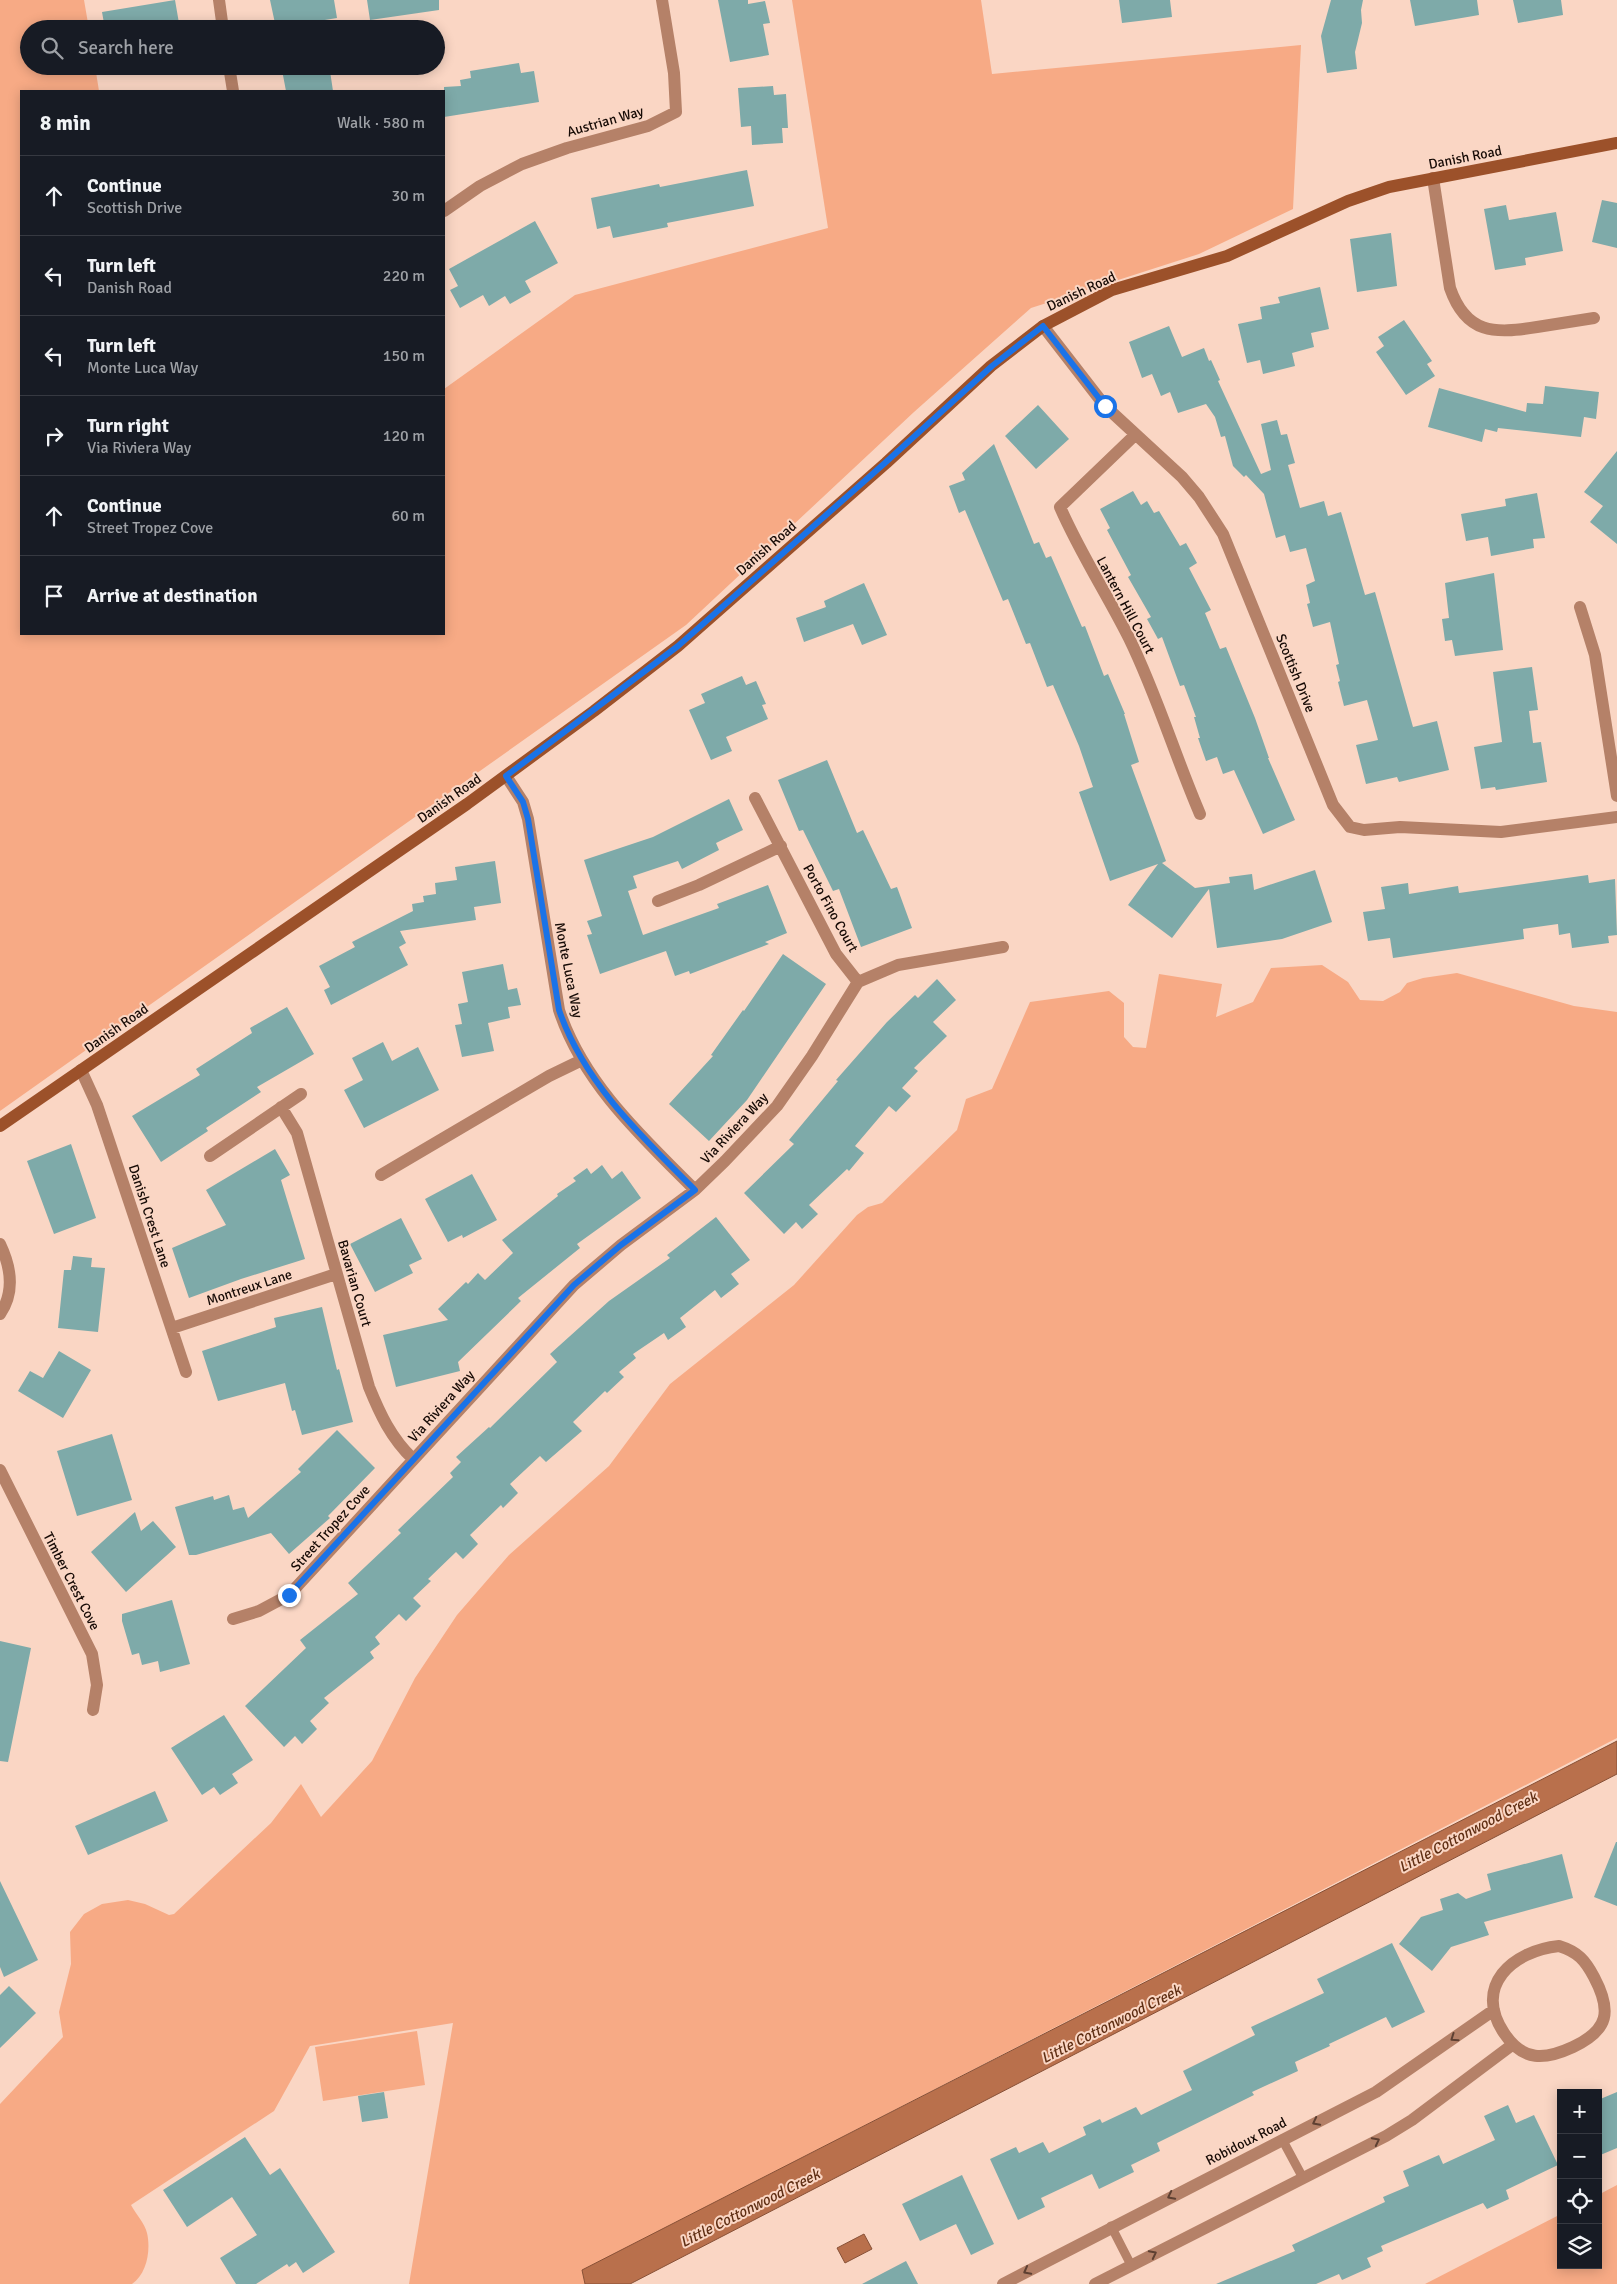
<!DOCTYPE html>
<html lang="en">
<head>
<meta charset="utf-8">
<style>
  :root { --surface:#171b24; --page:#242831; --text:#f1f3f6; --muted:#9ea1a6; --line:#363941 }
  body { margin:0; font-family:Signika,sans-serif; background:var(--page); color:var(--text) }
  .controls { position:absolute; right:15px; bottom:15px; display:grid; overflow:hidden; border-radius:0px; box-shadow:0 2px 12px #0003 }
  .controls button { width:45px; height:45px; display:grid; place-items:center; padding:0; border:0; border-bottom:1px solid var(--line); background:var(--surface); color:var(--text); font:25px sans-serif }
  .stop { position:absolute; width:15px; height:15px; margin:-11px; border:4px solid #1a73e8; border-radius:50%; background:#fff }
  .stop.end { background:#1a73e8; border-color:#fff; box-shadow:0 1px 5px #0008 }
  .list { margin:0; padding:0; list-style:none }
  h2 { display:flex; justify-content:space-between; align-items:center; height:65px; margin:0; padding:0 20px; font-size:21px }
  h2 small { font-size:16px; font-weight:400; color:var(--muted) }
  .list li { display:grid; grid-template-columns:32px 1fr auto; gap:15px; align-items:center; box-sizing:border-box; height:80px; padding:0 20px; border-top:1px solid var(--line) }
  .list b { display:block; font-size:19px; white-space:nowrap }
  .list p { margin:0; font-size:16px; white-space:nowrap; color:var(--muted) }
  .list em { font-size:16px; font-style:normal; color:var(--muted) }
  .icon { flex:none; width:28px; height:28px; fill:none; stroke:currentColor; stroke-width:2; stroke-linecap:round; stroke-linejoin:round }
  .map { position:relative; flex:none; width:1617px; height:2284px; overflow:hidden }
  .search { position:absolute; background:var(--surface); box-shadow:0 2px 12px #0003; left:20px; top:20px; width:425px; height:55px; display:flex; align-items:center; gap:12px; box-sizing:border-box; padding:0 18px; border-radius:28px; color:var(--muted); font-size:19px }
  .panel { position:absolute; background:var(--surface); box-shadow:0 2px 12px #0003; left:20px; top:90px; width:425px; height:545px; border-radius:0px }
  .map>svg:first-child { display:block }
  .green { fill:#f7aa85 }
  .water { fill:#b9704c; stroke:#885137 }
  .building { fill:#7eaaa9 }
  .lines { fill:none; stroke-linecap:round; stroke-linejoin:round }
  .lane { stroke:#b58168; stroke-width:9 }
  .street { stroke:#b58168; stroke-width:12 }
  .secondary { stroke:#9c512a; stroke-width:12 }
  .oneway { stroke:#5e4032 }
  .route { stroke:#1a73e8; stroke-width:6 }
  .labels { text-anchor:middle; stroke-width:4; stroke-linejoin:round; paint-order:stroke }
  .street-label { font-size:14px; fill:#160a05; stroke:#fad6c4 }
  .water-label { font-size:15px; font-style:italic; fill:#5f2e13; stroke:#fad6c4 }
</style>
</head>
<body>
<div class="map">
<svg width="1617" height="2284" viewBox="0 0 1617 2284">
  <rect width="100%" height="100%" fill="#fad6c4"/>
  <path class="green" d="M0 0H84L89 29H29V66H95L99 91H21V634H444V389L575 295 828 228 792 0H981L992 74 1301 45 1293 209 1199 254 1031 308 914 412 686 625 0 1111Z
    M1322 965 1348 982 1360 1000 1383 1001 1400 992 1407 983 1423 978 1457 973 1574 1006 1617 1012V1738L745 2187 601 2284H409L453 2023 310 2046 274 2111 131 2205C136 2214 145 2224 147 2233 151 2250 147 2274 132 2284H0V2104L63 2037 59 2012 71 1964 70 1932 84 1914 102 1904 128 1900 145 1904 169 1915 174 1914 271 1823 301 1784 321 1817 372 1761 415 1678 457 1615 509 1555 609 1466 670 1384 794 1285 857 1215 868 1207 882 1203 957 1130 966 1099 992 1089 1030 1002 1109 991 1124 1003V1037L1133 1047 1146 1048 1159 974 1222 984 1216 1017 1253 1002 1271 968Z
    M417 2031 425 2085 323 2101 315 2047Z
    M1617 2185V2284H1425L1561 2214V2265H1598V2195Z"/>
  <path class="water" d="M1617 1741V1774L630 2284H585L582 2270Z
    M864 2234 872 2249 845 2263 837 2248Z"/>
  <path class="building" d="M175 0 180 29H105L102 12Z
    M270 0H334L337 18 276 28Z
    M367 0H439V10L370 20Z
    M718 0H748V4L765 1 770 23 763 24 769 55 730 62Z
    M1119 0H1170L1172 17 1122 23Z
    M1331 0H1363L1361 10 1362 23 1355 52 1357 69 1327 73 1321 36Z
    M1410 0H1477L1479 15 1415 26Z
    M1513 0H1561L1563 15 1518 23Z
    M519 63 521 73 534 71 539 102 444 117V87L461 86 460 80 471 78 470 71Z
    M304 66H312L313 74 330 71 333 91H286L282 70Z
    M773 86 774 95 786 94 788 128H782L783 143 752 145 751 126 741 127 738 88Z
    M747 170 754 206 667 223 668 227 613 238 610 226 597 229 591 198 659 184 660 187Z
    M1602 200 1617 203V248L1592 242Z
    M1506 205 1509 220 1556 212 1563 251 1525 258 1526 265 1495 270 1484 209Z
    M535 221 558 263 525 281 531 292 510 304 505 296 489 306 483 295 460 308 450 290 458 286 449 269Z
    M1391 233 1397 286 1357 292 1350 239Z
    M1320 287 1329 329 1311 333 1314 347 1292 353 1295 366 1263 374 1260 360 1247 363 1238 324 1262 319 1260 307 1280 303 1278 297Z
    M1404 320 1432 361 1427 364 1435 376 1406 395 1376 352 1384 346 1378 337Z
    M1169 326 1182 357 1204 348 1209 361 1211 360 1220 380 1218 381 1261 474 1271 470 1261 424 1277 420 1281 435 1287 434 1295 463 1288 465 1300 508 1324 501 1328 516 1341 512 1365 595 1375 592 1413 727 1437 721 1449 770 1399 782 1397 777 1366 784 1356 745 1378 740 1367 700 1344 706 1338 682 1340 681 1336 665 1339 664 1330 622 1313 627 1307 604 1310 603 1306 585 1315 581 1306 548 1290 552 1285 535 1276 538 1264 494 1246 475 1244 477 1233 466 1225 436 1221 437 1215 417 1206 404 1178 413 1170 392 1161 396 1152 374 1142 378 1129 342Z
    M1545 386 1599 392 1596 419 1584 417 1581 437 1498 428 1497 432 1485 429 1482 442 1428 427 1439 388 1526 412 1527 403 1543 404Z
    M1038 405 1069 439 1036 469 1005 436Z
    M994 444 1034 544 1039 542 1046 558 1051 556 1082 627 1085 626 1104 676 1108 674 1125 714H1124L1139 762 1131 765 1166 861 1162 863 1195 888 1230 883 1229 877 1252 874 1254 890 1315 870 1332 922 1282 939 1217 948 1209 889 1172 938 1128 905 1158 864 1110 881 1079 792 1093 787 1079 746 1053 685 1047 687 1030 643 1026 644 1008 599 1003 601 965 510 959 513 949 486 965 480 962 473Z
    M1617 451V544L1590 522 1603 506 1584 492Z
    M1133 491 1141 505 1147 501 1154 513 1159 511 1180 546 1186 543 1197 563 1189 568 1211 610 1205 613 1220 649 1226 647 1255 718 1269 758H1268L1295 820 1263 834 1234 770 1223 774 1217 757 1206 761 1198 738H1200L1194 717H1196L1184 685 1180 686 1162 637 1158 639 1147 619 1151 617 1128 577 1131 575 1107 530 1110 528 1100 509Z
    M1537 493 1545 538 1533 539 1534 548 1491 556 1488 537 1466 541 1461 514 1506 506 1505 499Z
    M1494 573 1503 650 1455 656 1452 640 1445 641 1442 619 1449 618 1445 583Z
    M864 583 887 635 862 645 853 624 804 642 796 618 826 607 824 601Z
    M1532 667 1538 710 1529 711 1533 743 1541 742 1547 782 1496 790 1495 787 1481 789 1474 747 1502 742 1493 672Z
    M742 676 746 685 756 681 766 704 762 705 768 719 726 737 732 751 711 760 689 710 705 703 701 694Z
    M827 760 857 833 863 830 891 889 897 887 912 928 861 947 839 889 833 891 803 830 799 831 778 780Z
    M729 799 743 830 716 843 719 850 682 869 678 861 633 876 637 888 628 891 643 935 719 908 717 904 768 885 787 933 765 942 769 944 690 974 689 971 675 976 666 951 600 974 587 935 592 934 587 921 602 916 584 860 653 837Z
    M495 861 501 903 474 907 476 920 400 931 406 943 399 947 408 965 331 1005 324 990 330 987 319 966 355 947 352 942 413 911 412 904 424 902 423 896 436 894 435 883 457 880 455 867Z
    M1588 875 1589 883 1615 879 1617 935 1608 936 1609 943 1572 948 1570 933 1559 935 1558 924 1523 929 1524 939 1393 958 1390 938 1368 941 1363 912 1385 909 1381 887 1408 883 1409 894 1458 886 1459 893Z
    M783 954 826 984 747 1100 709 1141 669 1104 713 1056 711 1055 743 1010 744 1011Z
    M503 964 508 990 517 988 521 1005 508 1007 510 1018 488 1023 494 1051 462 1057 455 1025 462 1024 458 1004 468 1002 462 972Z
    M937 979 956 1000 933 1022 947 1036 914 1068 918 1071 902 1088 911 1096 896 1112 889 1106 855 1146 864 1153 849 1171 847 1169 809 1205 818 1214 802 1229 796 1222 784 1234 744 1193 794 1144 789 1140 838 1081 836 1080 887 1022 915 995 918 998Z
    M287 1007 314 1054 257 1087 261 1092 206 1128 208 1131 161 1162 132 1116 200 1075 196 1069 252 1033 250 1028Z
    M383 1042 392 1061 418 1047 439 1090 364 1128 344 1090 363 1080 352 1058Z
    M71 1144 96 1218 54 1234 27 1161Z
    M275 1149 290 1175 281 1180 305 1259 241 1279 189 1298 172 1248 226 1225 206 1190Z
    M602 1165 612 1179 622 1171 641 1198 577 1244 580 1248 518 1298 521 1301 458 1362 460 1371 396 1387 383 1335 448 1320 438 1309 466 1282 468 1284 478 1273 485 1280 513 1253 502 1240 558 1196 557 1194 576 1181 573 1178 587 1168 591 1174Z
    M472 1174 497 1220 463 1238 462 1235 448 1242 425 1199Z
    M716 1217 750 1260 731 1274 739 1284 721 1298 715 1290 680 1318 686 1327 668 1340 664 1333 633 1354 636 1358 619 1372 624 1377 607 1393 605 1391 573 1422 582 1431 546 1462 540 1456 510 1484 518 1493 503 1508 501 1505 470 1535 478 1544 463 1559 456 1552 428 1579 431 1581 413 1598 421 1606 406 1621 399 1614 375 1637 380 1644 370 1652 374 1658 324 1698 329 1703 310 1721 317 1729 302 1744 295 1736 284 1747 245 1706 306 1648 300 1640 358 1594 348 1583 401 1533 398 1530 453 1477 450 1473 461 1462 456 1457 489 1427 490 1428 557 1362 550 1354 609 1301 670 1258 667 1255Z
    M401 1218 422 1259 409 1265 413 1273 375 1292 350 1244Z
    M73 1256 92 1258 91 1267 105 1268 98 1332 58 1328 64 1270H71Z
    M322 1307 337 1370 339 1369 353 1422 302 1435 295 1410 292 1411 285 1383 218 1401 202 1351 276 1327 274 1318Z
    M59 1351 91 1370 63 1418 18 1391 30 1371 43 1378Z
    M337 1430 375 1468 328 1516 330 1518 289 1554 271 1533 196 1555H189L175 1507 213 1496 214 1500 229 1495 233 1510 244 1507 248 1518 301 1472 298 1469Z
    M112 1434 132 1500 77 1516 57 1451Z
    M135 1512 141 1531 153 1521 176 1547 126 1592 91 1552Z
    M172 1600 190 1664 160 1672 158 1661 142 1665 139 1653 132 1655 122 1621V1614Z
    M0 1641 31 1648 8 1762 0 1761Z
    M224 1715 253 1760 232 1774 238 1783 220 1795 214 1787 202 1795 171 1748Z
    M155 1791 168 1821 88 1855 75 1826Z
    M1616 1842H1617V1906L1594 1897Z
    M1562 1854 1573 1898 1484 1922 1489 1935 1451 1947 1432 1971 1399 1944 1421 1917 1443 1910 1440 1899 1458 1893 1466 1899 1491 1890 1487 1874Z
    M0 1881 38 1960 4 1977 0 1967Z
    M1392 1943 1425 2012 1392 2028 1386 2017 1329 2044 1330 2046 1295 2062 1298 2071 1252 2092 1254 2095 1157 2143 1160 2151 1131 2165 1134 2172 1099 2189 1092 2174 1041 2198 1045 2207 1018 2220 990 2159 1016 2147 1019 2153 1043 2142 1049 2153 1086 2135 1083 2127 1100 2119 1102 2123 1136 2107 1141 2115 1192 2090 1183 2071 1255 2035 1251 2027 1324 1993 1317 1979Z
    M9 1986 36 2013 0 2048V1995Z
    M384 2092 388 2118 362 2122 358 2096Z
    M1617 2092V2148L1598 2156V2100Z
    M1508 2105 1516 2123 1534 2115 1558 2165 1506 2190 1509 2199 1487 2209 1483 2203 1381 2246 1383 2251 1367 2258 1371 2267 1342 2280 1339 2274 1316 2284H1216L1295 2251 1292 2245 1385 2202 1383 2197 1409 2186 1403 2171 1439 2155 1443 2164 1495 2140 1484 2116Z
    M245 2137 270 2175 280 2168 335 2252 303 2273 296 2262 289 2267 287 2264 256 2284H236L220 2258 257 2235 232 2197 187 2227 163 2190Z
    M962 2175 994 2244 971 2255 956 2224 920 2241 902 2204Z
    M906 2261 918 2284H862Z"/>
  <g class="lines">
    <path class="lane" d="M1282 2139 1303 2178
      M1111 2226 1131 2265"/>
    <path class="street" d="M219 0 223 29
      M229 66 233 91
      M1433 178 1450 288C1466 334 1494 334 1537 327 1556 324 1575 321 1594 318
      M444 211 480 186 522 164 567 148 648 126 676 112 674 73 662 0
      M1043 326 1105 406 1182 477 1199 497 1223 534 1333 805 1350 827 1364 830 1400 827 1501 832 1617 817
      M1135 435 1060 507C1080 553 1107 594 1129 638 1157 695 1175 756 1200 814
      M1580 607 1595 655 1617 796
      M506 776 523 802 528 819 559 1010C583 1083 642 1137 695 1190
      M755 798 836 954 858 982
      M658 901 699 885 781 846
      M81 1070 97 1105 186 1372
      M281 1107 297 1133 369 1387C380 1414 391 1438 413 1459
      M210 1156 301 1094
      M381 1175 549 1076 582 1060
      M0 1244C11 1267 15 1292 0 1314
      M172 1328 336 1274
      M0 1470 92 1654 97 1685 93 1710
      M233 1619 259 1611 289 1595 574 1285 621 1245 695 1190 725 1161 777 1106 812 1056 858 982 898 965 1003 947
      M1559 1946C1578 1952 1585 1960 1594 1977 1612 2011 1609 2030 1573 2047 1545 2060 1523 2062 1504 2033 1473 1986 1512 1951 1559 1946Z
      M1003 2284 1376 2092 1494 2010
      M1095 2284 1386 2136 1412 2120 1512 2045"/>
    <path class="secondary" d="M0 1126 467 804 594 711 678 646 886 463 991 366 1043 326 1112 290 1227 256 1348 201 1389 187 1617 143"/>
  </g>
  <defs><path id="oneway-chevron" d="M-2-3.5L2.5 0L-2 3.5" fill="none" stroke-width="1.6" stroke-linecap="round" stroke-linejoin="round" transform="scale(1.25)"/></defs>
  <g class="oneway">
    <use href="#oneway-chevron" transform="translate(1454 2038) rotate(145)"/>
    <use href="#oneway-chevron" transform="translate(1316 2122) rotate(153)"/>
    <use href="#oneway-chevron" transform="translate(1376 2141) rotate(-27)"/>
    <use href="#oneway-chevron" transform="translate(1171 2196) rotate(153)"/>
    <use href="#oneway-chevron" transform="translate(1153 2254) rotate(-27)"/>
    <use href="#oneway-chevron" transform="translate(1027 2271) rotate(152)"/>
  </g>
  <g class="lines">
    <path class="route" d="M289 1595 574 1285 621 1245 695 1190C642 1137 584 1083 559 1010L528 819 523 802 506 776 678 646 886 462 992 366 1043 326 1105 406"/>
  </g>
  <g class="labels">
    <g class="street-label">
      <text transform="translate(605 121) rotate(-16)" y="5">Austrian Way</text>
      <text transform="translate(1465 157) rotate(-11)" y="5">Danish Road</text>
      <text transform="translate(1081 291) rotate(-25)" y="5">Danish Road</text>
      <text transform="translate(766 548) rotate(-41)" y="5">Danish Road</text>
      <text transform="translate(1126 605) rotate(62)" y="5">Lantern Hill Court</text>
      <text transform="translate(1296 673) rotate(68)" y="5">Scottish Drive</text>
      <text transform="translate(449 798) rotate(-35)" y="5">Danish Road</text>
      <text transform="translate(831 908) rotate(61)" y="5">Porto Fino Court</text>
      <text transform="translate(569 970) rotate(79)" y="5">Monte Luca Way</text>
      <text transform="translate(116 1028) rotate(-35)" y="5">Danish Road</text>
      <text transform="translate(734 1128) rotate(-47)" y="5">Via Riviera Way</text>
      <text transform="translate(150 1216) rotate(72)" y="5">Danish Crest Lane</text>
      <text transform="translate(355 1283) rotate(74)" y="5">Bavarian Court</text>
      <text transform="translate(249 1287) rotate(-18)" y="5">Montreux Lane</text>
      <text transform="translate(441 1406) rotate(-48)" y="5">Via Riviera Way</text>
      <text transform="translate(330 1528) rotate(-48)" y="5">Street Tropez Cove</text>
      <text transform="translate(72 1581) rotate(63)" y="5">Timber Crest Cove</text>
      <text transform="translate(1246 2141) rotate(-27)" y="5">Robidoux Road</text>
    </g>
    <g class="water-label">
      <text transform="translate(1468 1832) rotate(-28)" y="5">Little Cottonwood Creek</text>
      <text transform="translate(1111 2024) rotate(-27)" y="5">Little Cottonwood Creek</text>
      <text transform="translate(750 2208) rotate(-27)" y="5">Little Cottonwood Creek</text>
    </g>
  </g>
</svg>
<div class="controls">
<button>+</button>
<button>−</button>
<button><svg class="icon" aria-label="locate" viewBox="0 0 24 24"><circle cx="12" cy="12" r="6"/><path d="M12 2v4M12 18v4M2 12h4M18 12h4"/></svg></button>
<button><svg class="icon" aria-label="layers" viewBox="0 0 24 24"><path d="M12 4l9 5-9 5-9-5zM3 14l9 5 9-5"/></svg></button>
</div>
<div class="stop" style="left:1105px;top:406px"></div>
<div class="stop end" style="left:289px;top:1595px"></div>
<div class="search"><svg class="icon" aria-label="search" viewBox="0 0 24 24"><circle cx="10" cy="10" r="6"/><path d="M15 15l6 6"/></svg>Search here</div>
<section class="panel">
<h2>8 min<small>Walk · 580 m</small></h2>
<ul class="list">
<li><svg class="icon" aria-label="ahead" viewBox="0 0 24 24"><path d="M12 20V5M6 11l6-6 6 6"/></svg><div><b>Continue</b><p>Scottish Drive</p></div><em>30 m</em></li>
<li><svg class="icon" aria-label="left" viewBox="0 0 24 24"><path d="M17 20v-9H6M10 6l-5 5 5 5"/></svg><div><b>Turn left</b><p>Danish Road</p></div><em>220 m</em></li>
<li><svg class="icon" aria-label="left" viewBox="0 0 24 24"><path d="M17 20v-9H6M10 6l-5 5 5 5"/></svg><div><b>Turn left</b><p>Monte Luca Way</p></div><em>150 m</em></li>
<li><svg class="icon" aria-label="right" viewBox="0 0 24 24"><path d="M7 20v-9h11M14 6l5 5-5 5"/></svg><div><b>Turn right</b><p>Via Riviera Way</p></div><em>120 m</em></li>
<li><svg class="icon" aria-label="ahead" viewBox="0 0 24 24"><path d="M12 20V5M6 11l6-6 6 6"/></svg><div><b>Continue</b><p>Street Tropez Cove</p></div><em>60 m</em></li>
<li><svg class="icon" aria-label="arrive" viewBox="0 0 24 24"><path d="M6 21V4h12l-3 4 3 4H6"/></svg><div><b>Arrive at destination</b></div></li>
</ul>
</section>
</div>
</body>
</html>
